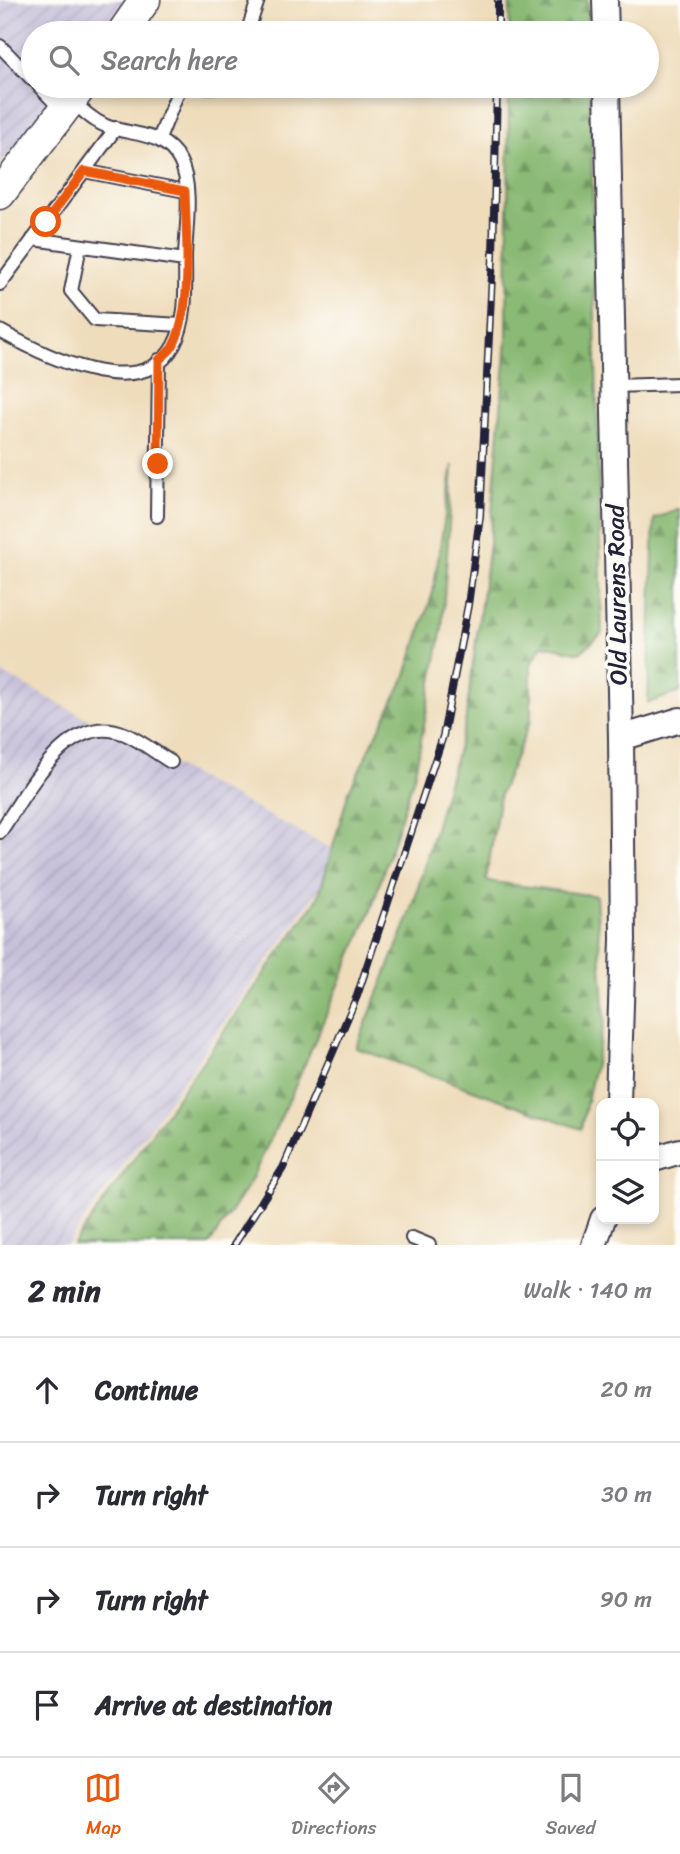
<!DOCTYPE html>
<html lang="en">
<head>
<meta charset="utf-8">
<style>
  :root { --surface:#fff; --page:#f2f2f3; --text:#2b2b33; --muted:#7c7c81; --line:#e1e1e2; --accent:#ea580c }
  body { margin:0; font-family:Sriracha,sans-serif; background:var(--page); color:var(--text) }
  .controls { position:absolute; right:21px; bottom:21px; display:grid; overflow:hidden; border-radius:14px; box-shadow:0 4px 10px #0003 }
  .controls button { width:63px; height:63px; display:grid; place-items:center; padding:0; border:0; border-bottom:2px solid var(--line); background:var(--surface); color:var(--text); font:35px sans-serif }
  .stop { position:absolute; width:21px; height:21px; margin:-16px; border:5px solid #ea580c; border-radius:50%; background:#fff }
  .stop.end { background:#ea580c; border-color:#fff; box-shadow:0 2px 7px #0008 }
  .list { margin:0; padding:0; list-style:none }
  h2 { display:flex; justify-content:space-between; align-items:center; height:91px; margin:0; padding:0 28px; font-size:30px }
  h2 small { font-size:23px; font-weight:400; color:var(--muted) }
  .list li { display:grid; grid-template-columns:46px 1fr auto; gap:21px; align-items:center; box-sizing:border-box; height:105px; padding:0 28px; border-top:2px solid var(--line) }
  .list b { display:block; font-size:26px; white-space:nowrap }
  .list em { font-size:23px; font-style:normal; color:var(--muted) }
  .icon { flex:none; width:38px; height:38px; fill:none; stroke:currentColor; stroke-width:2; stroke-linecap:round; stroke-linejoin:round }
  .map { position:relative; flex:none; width:680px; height:1245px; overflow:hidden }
  .search { position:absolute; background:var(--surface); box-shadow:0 4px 10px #0003; left:21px; right:21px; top:21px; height:77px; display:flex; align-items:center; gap:18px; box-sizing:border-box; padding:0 24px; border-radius:38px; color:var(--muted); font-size:26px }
  .sheet { height:511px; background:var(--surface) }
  nav { display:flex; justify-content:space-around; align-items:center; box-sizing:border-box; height:98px; border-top:2px solid var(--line); background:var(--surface); font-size:19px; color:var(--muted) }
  nav a { display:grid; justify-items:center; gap:4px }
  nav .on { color:var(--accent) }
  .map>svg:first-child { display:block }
  .industrial { fill:url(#industrial-furrows) }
  .forest { fill:url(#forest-firs); stroke:#566e58; stroke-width:2 }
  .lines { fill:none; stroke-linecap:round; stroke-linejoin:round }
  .service-casing { stroke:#413e4e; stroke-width:16 }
  .minor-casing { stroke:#413e4e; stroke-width:28 }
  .tertiary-casing { stroke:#413e4e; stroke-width:33 }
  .service { stroke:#fff; stroke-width:12 }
  .minor { stroke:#fff; stroke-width:24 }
  .tertiary { stroke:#fff; stroke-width:30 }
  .rail-casing { stroke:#22223b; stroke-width:8 }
  .rail { stroke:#fdfcf7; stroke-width:5; stroke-dasharray:16; stroke-linecap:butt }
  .route { stroke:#ea580c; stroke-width:9 }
  .labels { text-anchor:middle; stroke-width:7; stroke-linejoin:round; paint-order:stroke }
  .street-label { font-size:24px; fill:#22223b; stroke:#fdfcf7 }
</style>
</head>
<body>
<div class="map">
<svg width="680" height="1245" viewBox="0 0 680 1245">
  <defs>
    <pattern id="industrial-furrows" width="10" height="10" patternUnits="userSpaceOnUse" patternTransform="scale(1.75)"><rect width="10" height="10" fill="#c6c0d9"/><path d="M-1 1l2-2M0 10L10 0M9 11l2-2" fill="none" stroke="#aaa5bb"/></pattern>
    <pattern id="forest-firs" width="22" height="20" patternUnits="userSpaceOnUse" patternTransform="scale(1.75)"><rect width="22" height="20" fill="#8aba74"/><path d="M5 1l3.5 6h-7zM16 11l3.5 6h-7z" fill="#709760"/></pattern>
  </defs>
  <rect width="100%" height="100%" fill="#fdfcf7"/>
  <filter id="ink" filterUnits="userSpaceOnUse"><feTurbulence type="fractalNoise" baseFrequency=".0143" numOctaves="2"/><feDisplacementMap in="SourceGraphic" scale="14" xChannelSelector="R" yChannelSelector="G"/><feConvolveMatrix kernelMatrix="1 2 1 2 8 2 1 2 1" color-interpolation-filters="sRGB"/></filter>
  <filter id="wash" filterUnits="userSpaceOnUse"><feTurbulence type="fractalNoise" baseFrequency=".00686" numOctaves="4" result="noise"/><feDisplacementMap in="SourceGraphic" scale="28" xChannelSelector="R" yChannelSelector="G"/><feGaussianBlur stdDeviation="1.57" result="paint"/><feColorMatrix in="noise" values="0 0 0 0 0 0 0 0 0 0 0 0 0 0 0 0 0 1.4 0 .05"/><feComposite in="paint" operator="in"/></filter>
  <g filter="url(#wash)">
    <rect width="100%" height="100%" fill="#eedcba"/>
    <path class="industrial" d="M0 0H127L101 33H33V86H61L0 165Z
      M0 672 343 855 67 1245H0Z"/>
    <path class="forest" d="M510 0H588L589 33H509Z
      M509 86H590L602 633 580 653 543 645 531 664V720L500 794 486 881 596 896 605 1019 581 1129 356 1048 412 909 465 724 490 537 507 339Z
      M453 465 442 628 415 773 372 908 291 1096 250 1182 209 1245H73L318 898 349 791 406 675 433 592Z
      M680 509V692L648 703 654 519Z"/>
  </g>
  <g filter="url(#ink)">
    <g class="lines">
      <g class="service-casing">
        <path id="service" d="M247 33 258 0
          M0 46 33 80
          M39 86 63 111
          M159 139 180 87 239 86
          M84 171 185 191
          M33 239 185 260
          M80 246 71 291 95 320 181 325
          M0 284 116 128
          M0 331C41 354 141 406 174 345 188 319 185 284 185 256 186 228 193 186 180 161 165 131 132 136 106 126 92 120 82 110 72 100
          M613 386 680 384
          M157 516 159 360
          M0 832C26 795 67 709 125 734 141 741 156 753 171 762
          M412 1238 429 1245"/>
      </g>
      <g class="minor-casing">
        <path id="minor" d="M605 0 606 33
          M607 86 621 738 623 939 618 1103
          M621 738 680 720
          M654 1159 680 1151
          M594 1245 603 1219"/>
      </g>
      <g class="tertiary-casing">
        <path id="tertiary" d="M122 33 145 0
          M0 194 82 86"/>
      </g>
      <use href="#service" class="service"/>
      <use href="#minor" class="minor"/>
      <use href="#tertiary" class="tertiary"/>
      <g class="rail-casing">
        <path id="rail" d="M498 33V0
          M234 1245 283 1168 357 996 443 736 468 605 480 516 493 255 497 86"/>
      </g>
      <use href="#rail" class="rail"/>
    </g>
  </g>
  <g class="lines" filter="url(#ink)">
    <path class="route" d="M46 222 84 171 185 191C186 235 193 305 174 344 171 351 164 355 159 360L158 464"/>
  </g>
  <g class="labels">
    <g class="street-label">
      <text transform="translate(617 595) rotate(-91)" y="8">Old Laurens Road</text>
    </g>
  </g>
</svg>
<div class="controls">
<button><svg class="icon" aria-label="locate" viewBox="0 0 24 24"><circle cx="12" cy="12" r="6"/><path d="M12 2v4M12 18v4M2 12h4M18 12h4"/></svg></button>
<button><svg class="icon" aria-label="layers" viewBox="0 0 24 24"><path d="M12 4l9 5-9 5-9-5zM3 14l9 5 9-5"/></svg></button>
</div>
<div class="stop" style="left:46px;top:222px"></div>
<div class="stop end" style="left:158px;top:464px"></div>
<div class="search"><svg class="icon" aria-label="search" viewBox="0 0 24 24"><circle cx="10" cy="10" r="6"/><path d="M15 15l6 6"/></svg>Search here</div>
</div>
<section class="sheet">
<h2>2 min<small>Walk · 140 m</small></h2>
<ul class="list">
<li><svg class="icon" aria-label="ahead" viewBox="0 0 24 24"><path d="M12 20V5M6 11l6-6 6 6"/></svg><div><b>Continue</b></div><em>20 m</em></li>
<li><svg class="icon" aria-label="right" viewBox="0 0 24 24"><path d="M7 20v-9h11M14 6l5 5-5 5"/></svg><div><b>Turn right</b></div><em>30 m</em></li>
<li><svg class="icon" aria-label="right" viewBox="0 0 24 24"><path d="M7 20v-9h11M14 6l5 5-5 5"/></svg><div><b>Turn right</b></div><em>90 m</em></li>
<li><svg class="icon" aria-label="arrive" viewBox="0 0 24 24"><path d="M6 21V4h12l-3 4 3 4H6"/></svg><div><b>Arrive at destination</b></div></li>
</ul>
</section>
<nav>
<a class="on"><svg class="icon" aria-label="map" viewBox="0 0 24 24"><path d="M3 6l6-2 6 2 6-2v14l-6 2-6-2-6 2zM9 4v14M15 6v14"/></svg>Map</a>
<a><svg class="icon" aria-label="directions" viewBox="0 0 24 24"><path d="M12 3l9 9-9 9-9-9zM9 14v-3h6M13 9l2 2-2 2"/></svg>Directions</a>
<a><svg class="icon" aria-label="saved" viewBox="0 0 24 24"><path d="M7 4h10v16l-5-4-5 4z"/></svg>Saved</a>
</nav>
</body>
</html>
